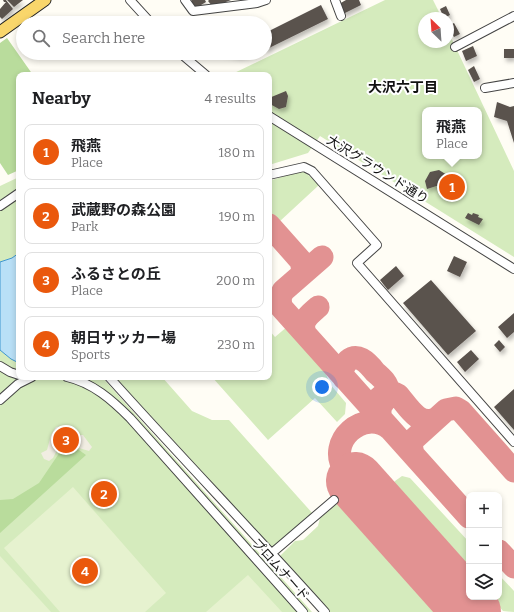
<!DOCTYPE html>
<html lang="en">
<head>
<meta charset="utf-8">
<style>
  :root { --surface:#fff; --page:#f2f2f2; --text:#202124; --muted:#757577; --line:#e0e0e0; --accent:#ea580c }
  body { margin:0; font-family:Bitter,"Noto Sans JP",serif; background:var(--page); color:var(--text) }
  .controls { position:absolute; right:12px; bottom:12px; display:grid; overflow:hidden; border-radius:8px; box-shadow:0 2px 6px #0003 }
  .controls button { width:36px; height:36px; display:grid; place-items:center; padding:0; border:0; border-bottom:1px solid var(--line); background:var(--surface); color:var(--text); font:20px sans-serif }
  .compass { position:absolute; left:418px; top:12px; width:36px; height:36px; border-radius:50%; background:var(--surface); box-shadow:0 2px 6px #0003; rotate:335deg }
  .you { position:absolute; left:322px; top:387px; width:14px; height:14px; margin:-10px; border:3px solid #fff; border-radius:50%; background:#1a73e8; box-shadow:0 0 0 6px #1a73e833 }
  .badge { display:grid; place-items:center; width:26px; height:26px; border-radius:50%; background:var(--accent); color:#fff; font-size:13px; font-weight:700 }
  .pin { position:absolute; translate:-50% -50%; border:2px solid #fff; box-shadow:0 1px 4px #0006 }
  .popup { position:absolute; left:422px; top:107px; width:60px; height:52px; box-sizing:border-box; display:grid; place-content:center; border-radius:8px; background:var(--surface); filter:drop-shadow(0 1px 3px #0005); font-size:13px; white-space:nowrap; color:var(--muted) }
  .popup b { font-size:15px; color:var(--text) }
  .popup::after { content:''; position:absolute; left:50%; top:100%; margin-left:-8px; border:8px solid transparent; border-top-color:var(--surface) }
  .list { margin:0; padding:0; list-style:none }
  h2 { display:flex; justify-content:space-between; align-items:center; height:52px; margin:0; padding:0 16px; font-size:17px }
  h2 small { font-size:13px; font-weight:400; color:var(--muted) }
  .list li { display:grid; grid-template-columns:26px 1fr auto; gap:12px; align-items:center; box-sizing:border-box; height:56px; margin:0 8px 8px; padding:0 8px; border:1px solid var(--line); border-radius:8px }
  .list b { display:block; font-size:15px; white-space:nowrap }
  .list p { margin:0; font-size:13px; white-space:nowrap; color:var(--muted) }
  .list em { font-size:13px; font-style:normal; color:var(--muted) }
  .icon { flex:none; width:22px; height:22px; fill:none; stroke:currentColor; stroke-width:2; stroke-linecap:round; stroke-linejoin:round }
  .map { position:relative; flex:none; width:514px; height:612px; overflow:hidden }
  .search { position:absolute; background:var(--surface); box-shadow:0 2px 6px #0003; left:16px; top:16px; width:256px; height:44px; display:flex; align-items:center; gap:10px; box-sizing:border-box; padding:0 14px; border-radius:22px; color:var(--muted); font-size:15px }
  .panel { position:absolute; background:var(--surface); box-shadow:0 2px 6px #0003; left:16px; top:72px; width:256px; height:308px; border-radius:8px }
  .map>svg:first-child { display:block }
  .green { fill:#d5ebbd; fill-rule:evenodd }
  .forest { fill:#b9dc9c }
  .pitch { fill:#e6f2cf }
  .plaza { fill:#f1ede2 }
  .water { fill:#b9e0f7; stroke:#3f96cf }
  .lines { fill:none; stroke-linecap:round; stroke-linejoin:round }
  .taxiway { stroke:#e29292; stroke-width:23 }
  .runway { stroke:#e29292; stroke-width:58 }
  .building { fill:#5a524d; filter:url(#shadow) }
  .minor-casing { stroke:#444; stroke-width:10 }
  .major-casing { stroke:#222; stroke-width:13 }
  .minor { stroke:#fff; stroke-width:8 }
  .major { stroke:#f9d66b; stroke-width:11 }
  .labels { text-anchor:middle; stroke-width:4; stroke-linejoin:round; paint-order:stroke }
  .street-label { font-size:13px; fill:#111; stroke:#fff }
  .neighbourhood-label { font-size:14px; font-weight:bold; fill:#111; stroke:#fff }
</style>
</head>
<body>
<div class="map">
<svg width="514" height="612" viewBox="0 0 514 612">
  <defs>
    <filter id="shadow"><feDropShadow dx="2" dy="3.5" stdDeviation="2" flood-color="#0004"/></filter>
  </defs>
  <rect width="100%" height="100%" fill="#fffdf5"/>
  <path class="green" d="M385 0H433L442 18H424V42H448V31L514 171V257L320 136 308 153 269 165V75H230ZM425 110H479V156H425Z
    M300 171H304L319 185 279 222 269 211V181Z
    M19 177V377H102L312 612H0V186Z
    M288 326 324 369 330 384 346 403 345 414 337 422 315 398 268 440 212 377H269V330L275 337Z
    M115 377H162L192 411 212 420H229L314 515 274 550Z
    M402 476 410 478 469 542V573L393 489C392 481 397 480 402 476Z
    M338 503 437 612H329L279 557 295 541 303 540 318 526 320 518Z
    M499 575 514 591V612L503 611 491 597H499Z"/>
  <path class="forest" d="M7 38 33 75H19V170L8 175 0 163V43Z
    M72 445 86 455 0 533V500L13 499 39 483 62 449Z"/>
  <path class="pitch" d="M73 487 166 593 145 612H60L4 548Z
    M0 556 51 612H0Z
    M248 575 282 612H206Z"/>
  <path class="plaza" d="M62 426 69 429 76 435H83L92 447 89 451 79 448 74 439 69 435 64 434 58 439 56 452 53 458 49 461 44 459 41 453 47 450 51 435 56 427Z"/>
  <path class="water" d="M19 253V363L11 359 0 350V262L12 258Z"/>
  <g class="lines">
    <path class="taxiway" d="M269 225 301 261 303 270 300 276
      M322 257 283 291 280 298 281 307 469 517
      M305 333C300 321 309 315 318 307
      M344 378C342 373 342 368 346 363 356 350 368 363 375 372 381 377 389 384 388 392 388 399 382 402 380 408V418
      M377 400C384 393 390 390 398 395 407 405 419 427 435 419
      M413 454 411 445 414 439 446 410 456 408 461 411 514 471
      M345 470C325 442 364 407 390 429
      M499 551 514 567"/>
    <path class="runway" d="M355 481 472 612"/>
  </g>
  <path class="building" d="M3 0H6L13 9 2 19 0 17V9L6 2H4Z
    M7 0H23L14 7Z
    M192 0H205L206 2 196 8 191 1Z
    M209 0H231L213 7 208 1Z
    M346 0H359L361 5 343 14 339 4Z
    M321 5 328 19 265 50V33Z
    M446 6 450 15 444 18 440 9Z
    M454 23 460 34 454 37 448 26Z
    M473 46 477 56 466 61 462 51Z
    M504 49H514V58H504Z
    M222 53H257L239 56Z
    M474 66 480 79 474 82 468 70Z
    M286 91 288 96 286 107 279 109 270 104 269 98Z
    M497 102 510 107 514 106V143L507 121 494 117Z
    M439 170 447 175 449 182 427 189 425 181 430 172Z
    M468 213 472 215 473 213 479 215 478 217 483 219 479 225 465 218Z
    M454 256 467 262 460 277 447 271Z
    M396 266 404 276 388 290 380 280Z
    M431 280 476 331 448 355 403 303Z
    M514 313V332L507 338 498 327Z
    M499 340 505 347 500 352 494 345Z
    M471 350 479 359 465 372 457 362Z
    M514 389V430L494 407Z"/>
  <g class="lines">
    <g class="minor-casing">
      <path id="minor" d="M130 0 151 23
        M185 0 193 11 257 3 266 0
        M335 0 341 16
        M455 47 514 16
        M180 53 206 75
        M485 88 514 83
        M269 116 514 269
        M269 175 304 167 312 171 377 245 357 263 514 442
        M0 206 19 193
        M0 366 10 372 19 375
        M67 377C93 383 112 400 130 418L303 612
        M109 377C180 456 254 533 325 612
        M0 400 18 384 32 377
        M272 553 334 500"/>
    </g>
    <g class="major-casing">
      <path id="major" d="M0 32 45 0"/>
    </g>
    <use href="#minor" class="minor"/>
    <use href="#major" class="major"/>
  </g>
  <g class="labels">
    <g class="street-label">
      <text transform="translate(378 169) rotate(32)" y="5">大沢グラウンド通り</text>
      <text transform="translate(281 569) rotate(48)" y="5">プロムナード</text>
    </g>
    <g class="neighbourhood-label">
      <text x="403" y="92">大沢六丁目</text>
    </g>
  </g>
</svg>
<div class="controls">
<button>+</button>
<button>−</button>
<button><svg class="icon" aria-label="layers" viewBox="0 0 24 24"><path d="M12 4l9 5-9 5-9-5zM3 14l9 5 9-5"/></svg></button>
</div>
<svg class="compass" viewBox="-18 -18 36 36"><path d="M0-13l5 13h-10z" fill="#e53935"/><path d="M0 13l5-13h-10z" fill="#757577"/></svg>
<div class="you"></div>
<div class="pin badge" style="left:452px;top:187px">1</div>
<div class="popup"><b>飛燕</b>Place</div>
<div class="pin badge" style="left:104px;top:494px">2</div>
<div class="pin badge" style="left:66px;top:440px">3</div>
<div class="pin badge" style="left:85px;top:571px">4</div>
<div class="search"><svg class="icon" aria-label="search" viewBox="0 0 24 24"><circle cx="10" cy="10" r="6"/><path d="M15 15l6 6"/></svg>Search here</div>
<section class="panel">
<h2>Nearby<small>4 results</small></h2>
<ul class="list">
<li><span class="badge">1</span><div><b>飛燕</b><p>Place</p></div><em>180 m</em></li>
<li><span class="badge">2</span><div><b>武蔵野の森公園</b><p>Park</p></div><em>190 m</em></li>
<li><span class="badge">3</span><div><b>ふるさとの丘</b><p>Place</p></div><em>200 m</em></li>
<li><span class="badge">4</span><div><b>朝日サッカー場</b><p>Sports</p></div><em>230 m</em></li>
</ul>
</section>
</div>
</body>
</html>
